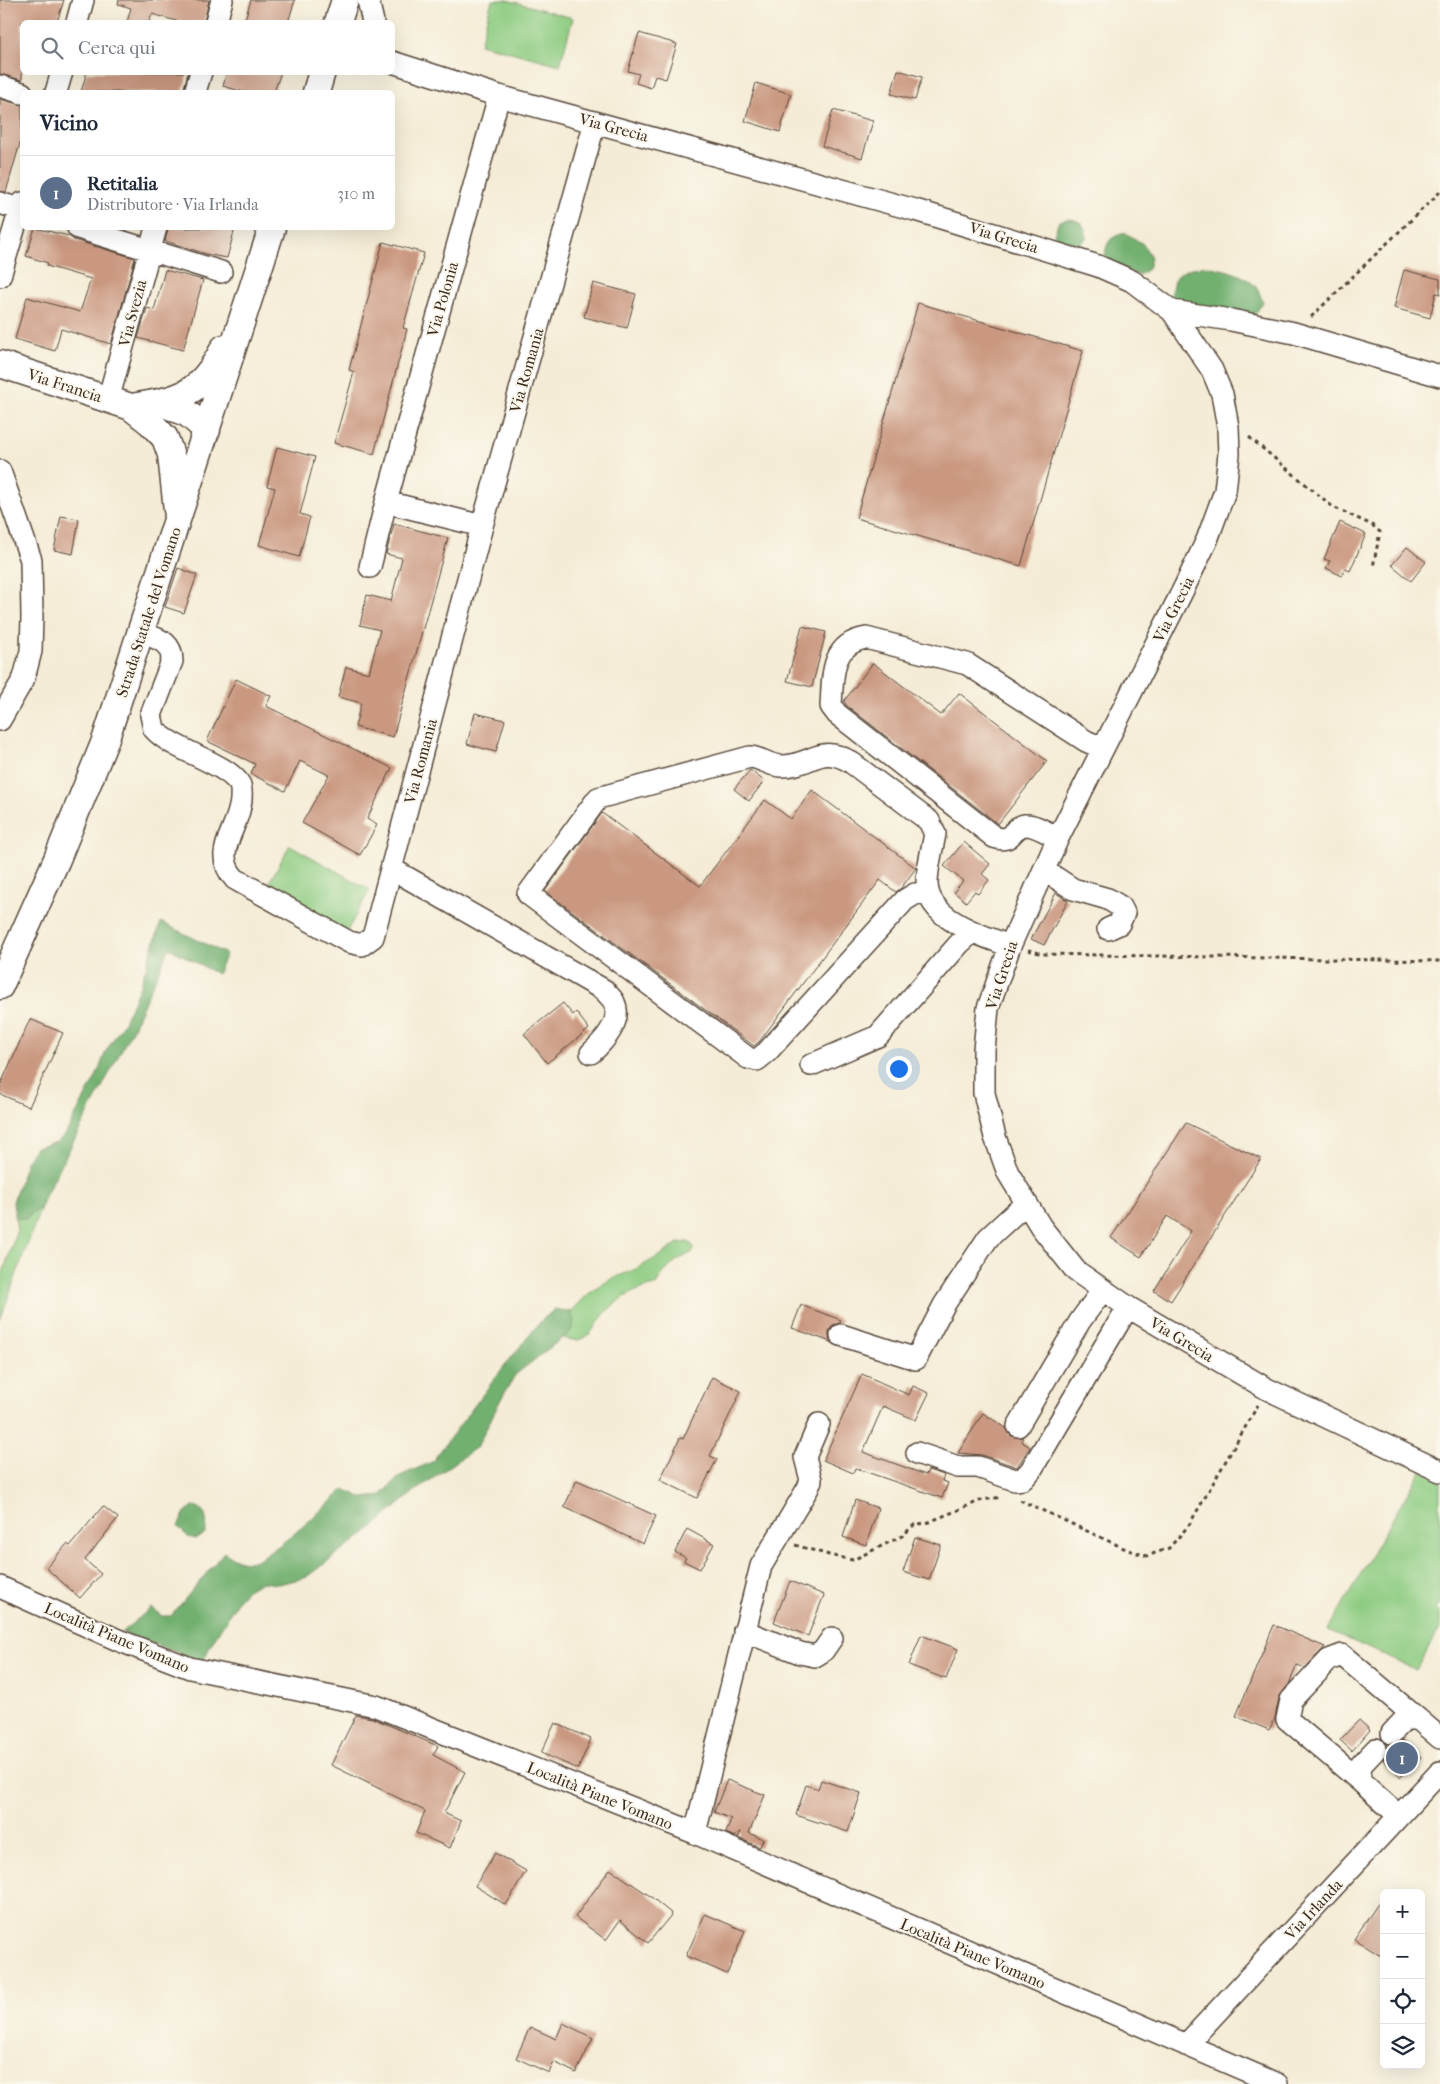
<!DOCTYPE html>
<html lang="it">
<head>
<meta charset="utf-8">
<style>
  :root { --surface:#fff; --page:#f2f2f3; --text:#1f2937; --muted:#747a83; --line:#e0e1e3; --accent:#d1495b }
  body { margin:0; font-family:"IM FELL French Canon",serif; background:var(--page); color:var(--text) }
  .controls { position:absolute; right:15px; bottom:15px; display:grid; overflow:hidden; border-radius:8px; box-shadow:0 5px 20px #0002 }
  .controls button { width:45px; height:45px; display:grid; place-items:center; padding:0; border:0; border-bottom:1px solid var(--line); background:var(--surface); color:var(--text); font:25px sans-serif }
  .you { position:absolute; left:898px; top:1068px; width:18px; height:18px; margin:-12px; border:4px solid #fff; border-radius:50%; background:#1a73e8; box-shadow:0 0 0 8px #1a73e833 }
  .badge { display:grid; place-items:center; width:32px; height:32px; border-radius:50%; background:var(--accent); color:#fff; font-size:16px; font-weight:700 }
  .pin { position:absolute; translate:-50% -50%; border:2px solid #fff; box-shadow:0 1px 5px #0006 }
  .list { margin:0; padding:0; list-style:none }
  h2 { display:flex; justify-content:space-between; align-items:center; height:65px; margin:0; padding:0 20px; font-size:21px }
  h2 small { font-size:16px; font-weight:400; color:var(--muted) }
  .list li { display:grid; grid-template-columns:32px 1fr auto; gap:15px; align-items:center; box-sizing:border-box; height:75px; padding:0 20px; border-top:1px solid var(--line) }
  .list b { display:block; font-size:19px; white-space:nowrap }
  .list p { margin:0; font-size:16px; white-space:nowrap; color:var(--muted) }
  .list em { font-size:16px; font-style:normal; color:var(--muted) }
  .icon { flex:none; width:28px; height:28px; fill:none; stroke:currentColor; stroke-width:2; stroke-linecap:round; stroke-linejoin:round }
  .map { position:relative; flex:none; width:1440px; height:2084px; overflow:hidden }
  .search { position:absolute; background:var(--surface); box-shadow:0 5px 20px #0002; left:20px; top:20px; width:375px; height:55px; display:flex; align-items:center; gap:12px; box-sizing:border-box; padding:0 18px; border-radius:8px; color:var(--muted); font-size:19px }
  .panel { position:absolute; background:var(--surface); box-shadow:0 5px 20px #0002; left:20px; top:90px; width:375px; height:140px; border-radius:8px }
  .map>svg:first-child { display:block }
  .green { fill:#8ecc82; stroke:#647b50 }
  .forest { fill:#72b070; stroke:#566d47 }
  .building { fill:#ca9880 }
  .lines { fill:none; stroke-linecap:round; stroke-linejoin:round }
  .minor-casing { stroke:#57473a; stroke-width:24 }
  .major-casing { stroke:#57473a; stroke-width:29 }
  .path { stroke:#57473a; stroke-width:3; stroke-dasharray:4 4; stroke-linecap:butt }
  .minor { stroke:#fff; stroke-width:21 }
  .major { stroke:#fff; stroke-width:26 }
  .labels { text-anchor:middle; stroke-width:4; stroke-linejoin:round; paint-order:stroke }
  .street-label { font-size:16px; fill:#3b2a1e; stroke:#fbf7ec }
</style>
</head>
<body>
<div class="map">
<svg width="1440" height="2084" viewBox="0 0 1440 2084">
  <rect width="100%" height="100%" fill="#fbf7ec"/>
  <filter id="ink" filterUnits="userSpaceOnUse"><feTurbulence type="fractalNoise" baseFrequency=".02" numOctaves="2"/><feDisplacementMap in="SourceGraphic" scale="10" xChannelSelector="R" yChannelSelector="G"/><feConvolveMatrix kernelMatrix="1 2 1 2 8 2 1 2 1" color-interpolation-filters="sRGB"/></filter>
  <filter id="wash" filterUnits="userSpaceOnUse"><feTurbulence type="fractalNoise" baseFrequency=".0096" numOctaves="4" result="noise"/><feDisplacementMap in="SourceGraphic" scale="20" xChannelSelector="R" yChannelSelector="G"/><feGaussianBlur stdDeviation="1.12" result="paint"/><feColorMatrix in="noise" values="0 0 0 0 0 0 0 0 0 0 0 0 0 0 0 0 0 1.4 0 .05"/><feComposite in="paint" operator="in"/></filter>
  <g filter="url(#wash)">
    <rect width="100%" height="100%" fill="#f4ecd6"/>
    <path class="green" d="M492 0H507L573 18 560 65 480 44Z
      M290 845 370 890 346 933 266 888Z
      M41 1207 0 1320V1282L17 1230 15 1217 25 1219Z
      M689 1242 694 1247 693 1252 677 1260 662 1275 656 1285C637 1288 615 1300 603 1316 597 1322 593 1332 586 1337 578 1342 571 1340 563 1338 573 1330 574 1324 571 1312L587 1295 609 1280 636 1269 663 1254 678 1243Z
      M1421 1470 1440 1479V1603L1436 1610 1440 1613V1627L1416 1670 1328 1630Z"/>
    <path class="forest" d="M1068 219C1081 220 1084 224 1087 237L1081 244 1063 242 1054 235 1059 221Z
      M1126 233 1143 244 1151 257 1148 269 1139 275 1114 266 1105 257C1106 241 1111 236 1126 233Z
      M1203 266C1220 268 1245 273 1256 287 1259 291 1261 298 1263 302L1253 317H1240L1172 300C1170 275 1180 270 1203 266Z
      M161 922 226 954 217 974 169 948 132 1030 47 1192 41 1207 25 1219 15 1217 13 1202 26 1162 35 1148 57 1142 66 1133 96 1077 106 1051 124 1022 140 986Z
      M555 1309 571 1312 574 1322 571 1331 515 1375 501 1399 477 1447 415 1491 371 1529 305 1578 278 1584 262 1582 248 1589 238 1600 210 1646 203 1662 122 1632 151 1608 162 1616H171L224 1552C232 1558 243 1564 253 1561 273 1555 328 1505 344 1489L363 1498 380 1496 400 1476 432 1462 505 1365 542 1320Z
      M193 1506C207 1507 208 1523 205 1534L196 1539 188 1537 178 1527 184 1514Z"/>
    <g id="blocks">
      <path class="building" d="M0 0H64L57 22H22V80L0 74Z
        M119 0H209L204 22H180L152 14 149 22H127L131 8 118 4Z
        M251 0H295L288 22H244Z
        M639 33 677 44 666 79 655 76 651 88 636 83 639 74 628 71Z
        M898 70 922 77 915 100 891 94Z
        M87 72H188L183 92H81Z
        M227 72H281L274 92H243L223 86Z
        M756 83 791 94 780 132 745 121Z
        M0 99 22 105V144L20 143 6 192 0 191Z
        M833 110 873 121 862 158 822 146Z
        M35 228 69 236 74 240 135 258 111 344 61 329 55 351 15 339 27 297 80 312 91 279 47 266 48 263 26 256Z
        M168 228H235L227 258 210 255 165 241Z
        M383 242 424 253 403 328 407 329 374 454 334 443 354 372 349 370Z
        M165 270 203 280 183 350 138 338 147 308 154 310Z
        M1404 270 1440 279V294L1436 293 1430 318 1394 308Z
        M593 283 636 294 627 328 584 317Z
        M918 303 1083 351 1021 566 856 518Z
        M277 447 315 457 300 514 310 517 299 557 259 545 275 488 267 486Z
        M61 516 79 519 73 554 54 550Z
        M1340 522 1366 534 1350 571 1345 569 1342 576 1326 568 1330 561 1324 559Z
        M394 524 448 538 393 737 355 727 361 703 338 697 346 667 369 673 380 630 360 625 367 595 391 601 402 558 386 554Z
        M1407 547 1426 562 1411 581 1392 565Z
        M178 568 197 575 184 613 165 607Z
        M802 626 826 632 812 687 787 681Z
        M873 663 941 715 959 693 1047 761 998 824 846 705 844 701Z
        M236 679 271 696 266 706 392 768 367 819 377 825 360 855 302 823 329 775 300 761 285 791 251 774 255 764 207 741Z
        M475 713 505 720 496 752 467 744Z
        M750 770 764 781 749 801 734 789Z
        M812 790 916 868 901 888 896 892 880 880 759 1042 754 1046 545 891 602 813 700 886 765 800 791 819Z
        M964 842 990 864 982 874 989 880 978 894 975 891 966 902 954 892 963 881 944 866Z
        M1056 893 1068 901 1044 945 1031 939Z
        M563 1003 573 1015 576 1012 589 1029 547 1063 524 1034Z
        M30 1019 63 1033 29 1107 0 1094V1086Z
        M1186 1123 1261 1159 1171 1301 1154 1291 1191 1231 1167 1216 1141 1257 1111 1238Z
        M801 1305 841 1320 840 1323 833 1325 829 1331V1337L831 1342 792 1328Z
        M862 1374 909 1395 913 1386 929 1393 916 1420 883 1406 863 1452 926 1475 928 1470 944 1475 942 1481 948 1483 942 1498 855 1468 853 1473 823 1460Z
        M712 1377 741 1391 710 1456 717 1459 697 1498 660 1480 680 1438 683 1439Z
        M983 1413 1006 1428 1011 1436 1023 1438 1021 1441 1030 1447 1017 1467 982 1455 958 1453Z
        M577 1480 656 1516 643 1544 564 1507Z
        M855 1500 878 1508 866 1545 843 1537Z
        M103 1506 118 1518 85 1560 101 1574 80 1598 46 1568 67 1544 70 1546Z
        M687 1529 714 1544 700 1569 684 1561 686 1558 675 1552Z
        M915 1537 941 1545 929 1580 903 1572Z
        M790 1581 824 1595 808 1636 774 1622Z
        M1274 1625 1325 1647 1305 1668 1297 1665 1289 1684 1279 1697 1275 1718 1269 1730 1236 1716Z
        M921 1635 958 1649 946 1679 909 1665Z
        M356 1715 372 1718 438 1746 433 1755 465 1772 444 1813 461 1821 450 1848 416 1833 425 1811 331 1765Z
        M1359 1720 1370 1730 1352 1751 1340 1740Z
        M555 1723 591 1739 578 1769 541 1753Z
        M1403 1740 1421 1757 1401 1777 1383 1760 1388 1752 1387 1744 1395 1745Z
        M727 1780 765 1795 749 1833 763 1839 760 1847 738 1838 741 1832H739L735 1837 726 1833 731 1819 714 1812Z
        M821 1780 861 1793 848 1832 796 1815 806 1785 818 1789Z
        M495 1853 526 1871 506 1905 475 1886Z
        M610 1869 650 1896 672 1914 648 1943 620 1920 606 1940 575 1917Z
        M1384 1895V1958L1354 1939Z
        M705 1914 745 1931 727 1974 686 1956Z
        M563 2023 593 2038 576 2073 554 2062 549 2073 516 2058 530 2027 556 2039Z"/>
    </g>
  </g>
  <g filter="url(#ink)">
    <use href="#blocks" fill-opacity="0" stroke="#57473a" stroke-width="1"/>
    <g class="lines">
      <g class="minor-casing">
        <path id="minor" d="M368 0 373 22
          M77 22 83 0
          M216 22 222 0
          M392 62 499 96 915 210 1098 266 1132 281 1172 311 1212 370 1222 394 1228 427 1229 454 1225 491 1207 540 1184 588 1058 838 1010 946 988 1008 984 1050V1093L995 1137 1008 1173 1041 1227 1076 1271 1128 1307 1267 1389 1440 1471
          M0 86 22 93
          M56 92 62 72
          M195 92 201 72
          M0 203 22 210
          M78 228 221 272
          M0 276 22 203
          M1172 311 1231 320 1294 333 1440 376
          M108 400 156 228
          M0 471 31 560 32 617 31 651 24 678 0 720
          M482 526 386 502 499 96
          M370 567 386 502
          M142 633C158 639 172 641 172 661L151 715 154 729C173 751 228 763 240 785 242 790 241 795 241 800 239 830 210 852 235 879L349 942 362 945 373 937 482 526 595 122
          M1058 838C1049 834 1035 824 1025 825 1010 827 1015 844 994 837L837 714 831 706C833 677 830 644 866 638L967 664 1086 741 1102 748
          M392 869 604 990C607 994 612 998 614 1002 623 1021 603 1042 591 1053
          M1044 870 1073 889 1108 899 1121 907 1124 913 1119 924 1108 929
          M928 892 915 894 905 900 767 1052 757 1060 748 1058 528 894 598 798 750 757C761 758 769 765 780 766 811 767 820 742 852 763L929 821 935 834C932 850 927 868 927 884 928 920 983 936 1010 946
          M811 1065 878 1036 959 944 972 932
          M841 1335 916 1359 944 1305 988 1238 1025 1204
          M1018 1426 1080 1321 1102 1291
          M917 1453 958 1467H978L1015 1480 1023 1479 1031 1470 1128 1307
          M0 1587 118 1640 190 1668 376 1706 695 1833 1277 2084
          M744 1631 800 1653 815 1656 823 1651 832 1638
          M1392 1733 1405 1719H1418L1440 1738
          M1376 1749 1361 1765 1359 1780 1399 1816
          M1359 1780 1287 1719 1291 1700 1329 1660 1342 1655 1418 1719
          M695 1833 761 1566 808 1488 811 1480 805 1457 819 1424
          M1186 2045 1440 1772"/>
      </g>
      <g class="major-casing">
        <path id="major" d="M338 22 345 0
          M316 92 322 72
          M0 364 131 407 151 423 165 438 171 455 177 510
          M161 402 188 414 207 430
          M131 407C181 399 199 396 224 348
          M0 986 57 859 105 741 272 228"/>
      </g>
      <path class="path" d="M1311 317 1440 192
        M1249 437 1333 507 1372 525 1380 532 1373 567
        M1028 950 1043 954 1440 961
        M1020 1500 1128 1550 1147 1556 1169 1548 1189 1525 1258 1405
        M795 1545 829 1555 853 1560 902 1536 914 1525 929 1522 982 1500 1002 1497"/>
      <use href="#minor" class="minor"/>
      <use href="#major" class="major"/>
    </g>
  </g>
  <g class="labels">
    <g class="street-label">
      <text transform="translate(614 127) rotate(15)" y="6">Via Grecia</text>
      <text transform="translate(1004 237) rotate(17)" y="6">Via Grecia</text>
      <text transform="translate(442 299) rotate(-74)" y="6">Via Polonia</text>
      <text transform="translate(132 313) rotate(-75)" y="6">Via Svezia</text>
      <text transform="translate(526 370) rotate(-74)" y="6">Via Romania</text>
      <text transform="translate(65 385) rotate(18)" y="6">Via Francia</text>
      <text transform="translate(1173 609) rotate(-63)" y="6">Via Grecia</text>
      <text transform="translate(148 612) rotate(-72)" y="6">Strada Statale del Vomano</text>
      <text transform="translate(420 761) rotate(-75)" y="6">Via Romania</text>
      <text transform="translate(1001 975) rotate(-72)" y="6">Via Grecia</text>
      <text transform="translate(1182 1339) rotate(31)" y="6">Via Grecia</text>
      <text transform="translate(117 1637) rotate(23)" y="6">Località Piane Vomano</text>
      <text transform="translate(600 1795) rotate(22)" y="6">Località Piane Vomano</text>
      <text transform="translate(1313 1909) rotate(-47)" y="6">Via Irlanda</text>
      <text transform="translate(973 1953) rotate(23)" y="6">Località Piane Vomano</text>
    </g>
  </g>
</svg>
<div class="controls">
<button>+</button>
<button>−</button>
<button><svg class="icon" aria-label="locate" viewBox="0 0 24 24"><circle cx="12" cy="12" r="6"/><path d="M12 2v4M12 18v4M2 12h4M18 12h4"/></svg></button>
<button><svg class="icon" aria-label="layers" viewBox="0 0 24 24"><path d="M12 4l9 5-9 5-9-5zM3 14l9 5 9-5"/></svg></button>
</div>
<div class="you"></div>
<div class="pin badge" style="left:1402px;top:1758px;background:#5c6f8a">1</div>
<div class="search"><svg class="icon" aria-label="search" viewBox="0 0 24 24"><circle cx="10" cy="10" r="6"/><path d="M15 15l6 6"/></svg>Cerca qui</div>
<section class="panel">
<h2>Vicino<small></small></h2>
<ul class="list">
<li><span class="badge" style="background:#5c6f8a">1</span><div><b>Retitalia</b><p>Distributore · Via Irlanda</p></div><em>310 m</em></li>
</ul>
</section>
</div>
</body>
</html>
